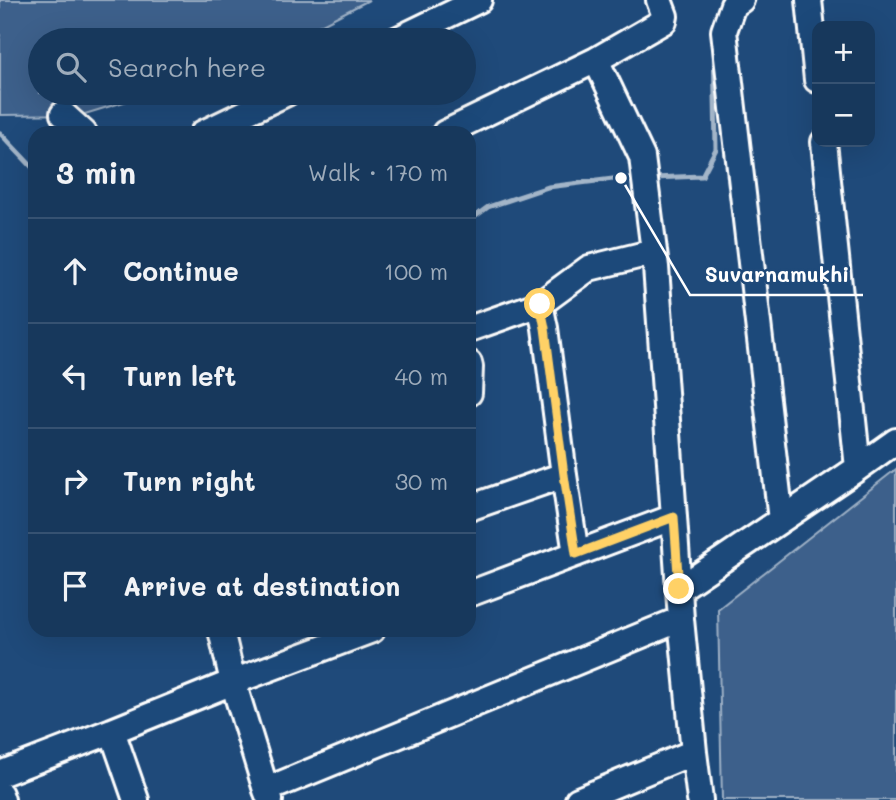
<!DOCTYPE html>
<html lang="en">
<head>
<meta charset="utf-8">
<style>
  :root { --surface:#17385c; --page:#203f62; --text:#f1f3f6; --muted:#9eacbb; --line:#365272 }
  body { margin:0; font-family:Mali,sans-serif; background:var(--page); color:var(--text) }
  .controls { position:absolute; right:21px; top:21px; display:grid; overflow:hidden; border-radius:14px; box-shadow:0 7px 28px #0002 }
  .controls button { width:63px; height:63px; display:grid; place-items:center; padding:0; border:0; border-bottom:2px solid var(--line); background:var(--surface); color:var(--text); font:35px sans-serif }
  .stop { position:absolute; width:21px; height:21px; margin:-16px; border:5px solid #ffd166; border-radius:50%; background:#fff }
  .stop.end { background:#ffd166; border-color:#fff; box-shadow:0 2px 7px #0008 }
  .list { margin:0; padding:0; list-style:none }
  h2 { display:flex; justify-content:space-between; align-items:center; height:91px; margin:0; padding:0 28px; font-size:30px }
  h2 small { font-size:23px; font-weight:400; color:var(--muted) }
  .list li { display:grid; grid-template-columns:46px 1fr auto; gap:21px; align-items:center; box-sizing:border-box; height:105px; padding:0 28px; border-top:2px solid var(--line) }
  .list b { display:block; font-size:26px; white-space:nowrap }
  .list em { font-size:23px; font-style:normal; color:var(--muted) }
  .icon { flex:none; width:38px; height:38px; fill:none; stroke:currentColor; stroke-width:2; stroke-linecap:round; stroke-linejoin:round }
  .map { position:relative; flex:none; width:896px; height:800px; overflow:hidden }
  .search { position:absolute; background:var(--surface); box-shadow:0 7px 28px #0002; left:28px; top:28px; width:448px; height:77px; display:flex; align-items:center; gap:18px; box-sizing:border-box; padding:0 24px; border-radius:38px; color:var(--muted); font-size:26px }
  .panel { position:absolute; background:var(--surface); box-shadow:0 7px 28px #0002; left:28px; top:126px; width:448px; height:511px; border-radius:21px }
  .map>svg:first-child { display:block }
  .green { fill:#3c618b; stroke:#9eb0c5; stroke-width:2 }
  .lines { fill:none; stroke-linecap:round; stroke-linejoin:round }
  .stream { stroke:#a3b5c8; stroke-width:5 }
  .minor-casing { stroke:#fff; stroke-width:30 }
  .minor { stroke:#1f4a7a; stroke-width:24 }
  .route { stroke:#ffd166; stroke-width:9 }
  .leader { fill:none; stroke:#fff; stroke-width:2.5 }
  .callout-dot { fill:#fff; stroke:#1f4a7a; stroke-width:2.5 }
  .callout-label { font-size:21px; text-anchor:middle; font-weight:bold; fill:#fff; stroke:#1f4a7a; stroke-width:5; stroke-linejoin:round; paint-order:stroke }
</style>
</head>
<body>
<div class="map">
<svg width="896" height="800" viewBox="0 0 896 800">
  <rect width="100%" height="100%" fill="#1f4a7a"/>
  <filter id="ink" filterUnits="userSpaceOnUse"><feTurbulence type="fractalNoise" baseFrequency=".0143" numOctaves="2"/><feDisplacementMap in="SourceGraphic" scale="14" xChannelSelector="R" yChannelSelector="G"/><feConvolveMatrix kernelMatrix="1 2 1 2 8 2 1 2 1" color-interpolation-filters="sRGB"/></filter>
  <g filter="url(#ink)">
    <path class="green" d="M0 0H369L291 40H40V93H153L85 114 0 115Z
      M896 469V800H722L718 609Z"/>
    <g class="lines">
      <path class="stream" d="M0 133 35 170
        M653 178 702 176 716 149 714 42
        M469 221 488 207 548 187 621 178H640"/>
      <g class="minor-casing">
        <path id="minor" d="M741 0 733 5 724 31 781 520
          M809 0 817 80
          M396 40 479 0
          M596 60 642 157 656 267 674 517
          M63 114 84 133
          M203 133 287 93
          M445 133 596 60 664 21 665 16 659 0
          M469 329 540 304
          M469 363 470 367 469 393
          M858 468 896 441
          M469 508 564 475
          M576 554 564 475 545 328 540 304 589 268 654 252
          M679 589 858 468 824 142
          M469 594 674 517 681 619 694 752 578 800
          M694 752 700 800
          M0 774 112 731
          M266 790 233 682 372 630
          M0 794 2 800
          M136 800 112 731 233 682 221 630
          M270 800 266 790 681 619"/>
      </g>
      <use href="#minor" class="minor"/>
    </g>
  </g>
  <g class="lines" filter="url(#ink)">
    <path class="route" d="M540 304 545 328 564 475 576 554 674 517 679 589"/>
  </g>
  <path class="leader" d="M621 178L690 295H863"/>
  <circle class="callout-dot" cx="621" cy="178" r="7"/>
  <g class="callout-label">
    <text x="777" y="282">Suvarnamukhi</text>
  </g>
</svg>
<div class="controls">
<button>+</button>
<button>−</button>
</div>
<div class="stop" style="left:540px;top:304px"></div>
<div class="stop end" style="left:679px;top:589px"></div>
<div class="search"><svg class="icon" aria-label="search" viewBox="0 0 24 24"><circle cx="10" cy="10" r="6"/><path d="M15 15l6 6"/></svg>Search here</div>
<section class="panel">
<h2>3 min<small>Walk · 170 m</small></h2>
<ul class="list">
<li><svg class="icon" aria-label="ahead" viewBox="0 0 24 24"><path d="M12 20V5M6 11l6-6 6 6"/></svg><div><b>Continue</b></div><em>100 m</em></li>
<li><svg class="icon" aria-label="left" viewBox="0 0 24 24"><path d="M17 20v-9H6M10 6l-5 5 5 5"/></svg><div><b>Turn left</b></div><em>40 m</em></li>
<li><svg class="icon" aria-label="right" viewBox="0 0 24 24"><path d="M7 20v-9h11M14 6l5 5-5 5"/></svg><div><b>Turn right</b></div><em>30 m</em></li>
<li><svg class="icon" aria-label="arrive" viewBox="0 0 24 24"><path d="M6 21V4h12l-3 4 3 4H6"/></svg><div><b>Arrive at destination</b></div></li>
</ul>
</section>
</div>
</body>
</html>
